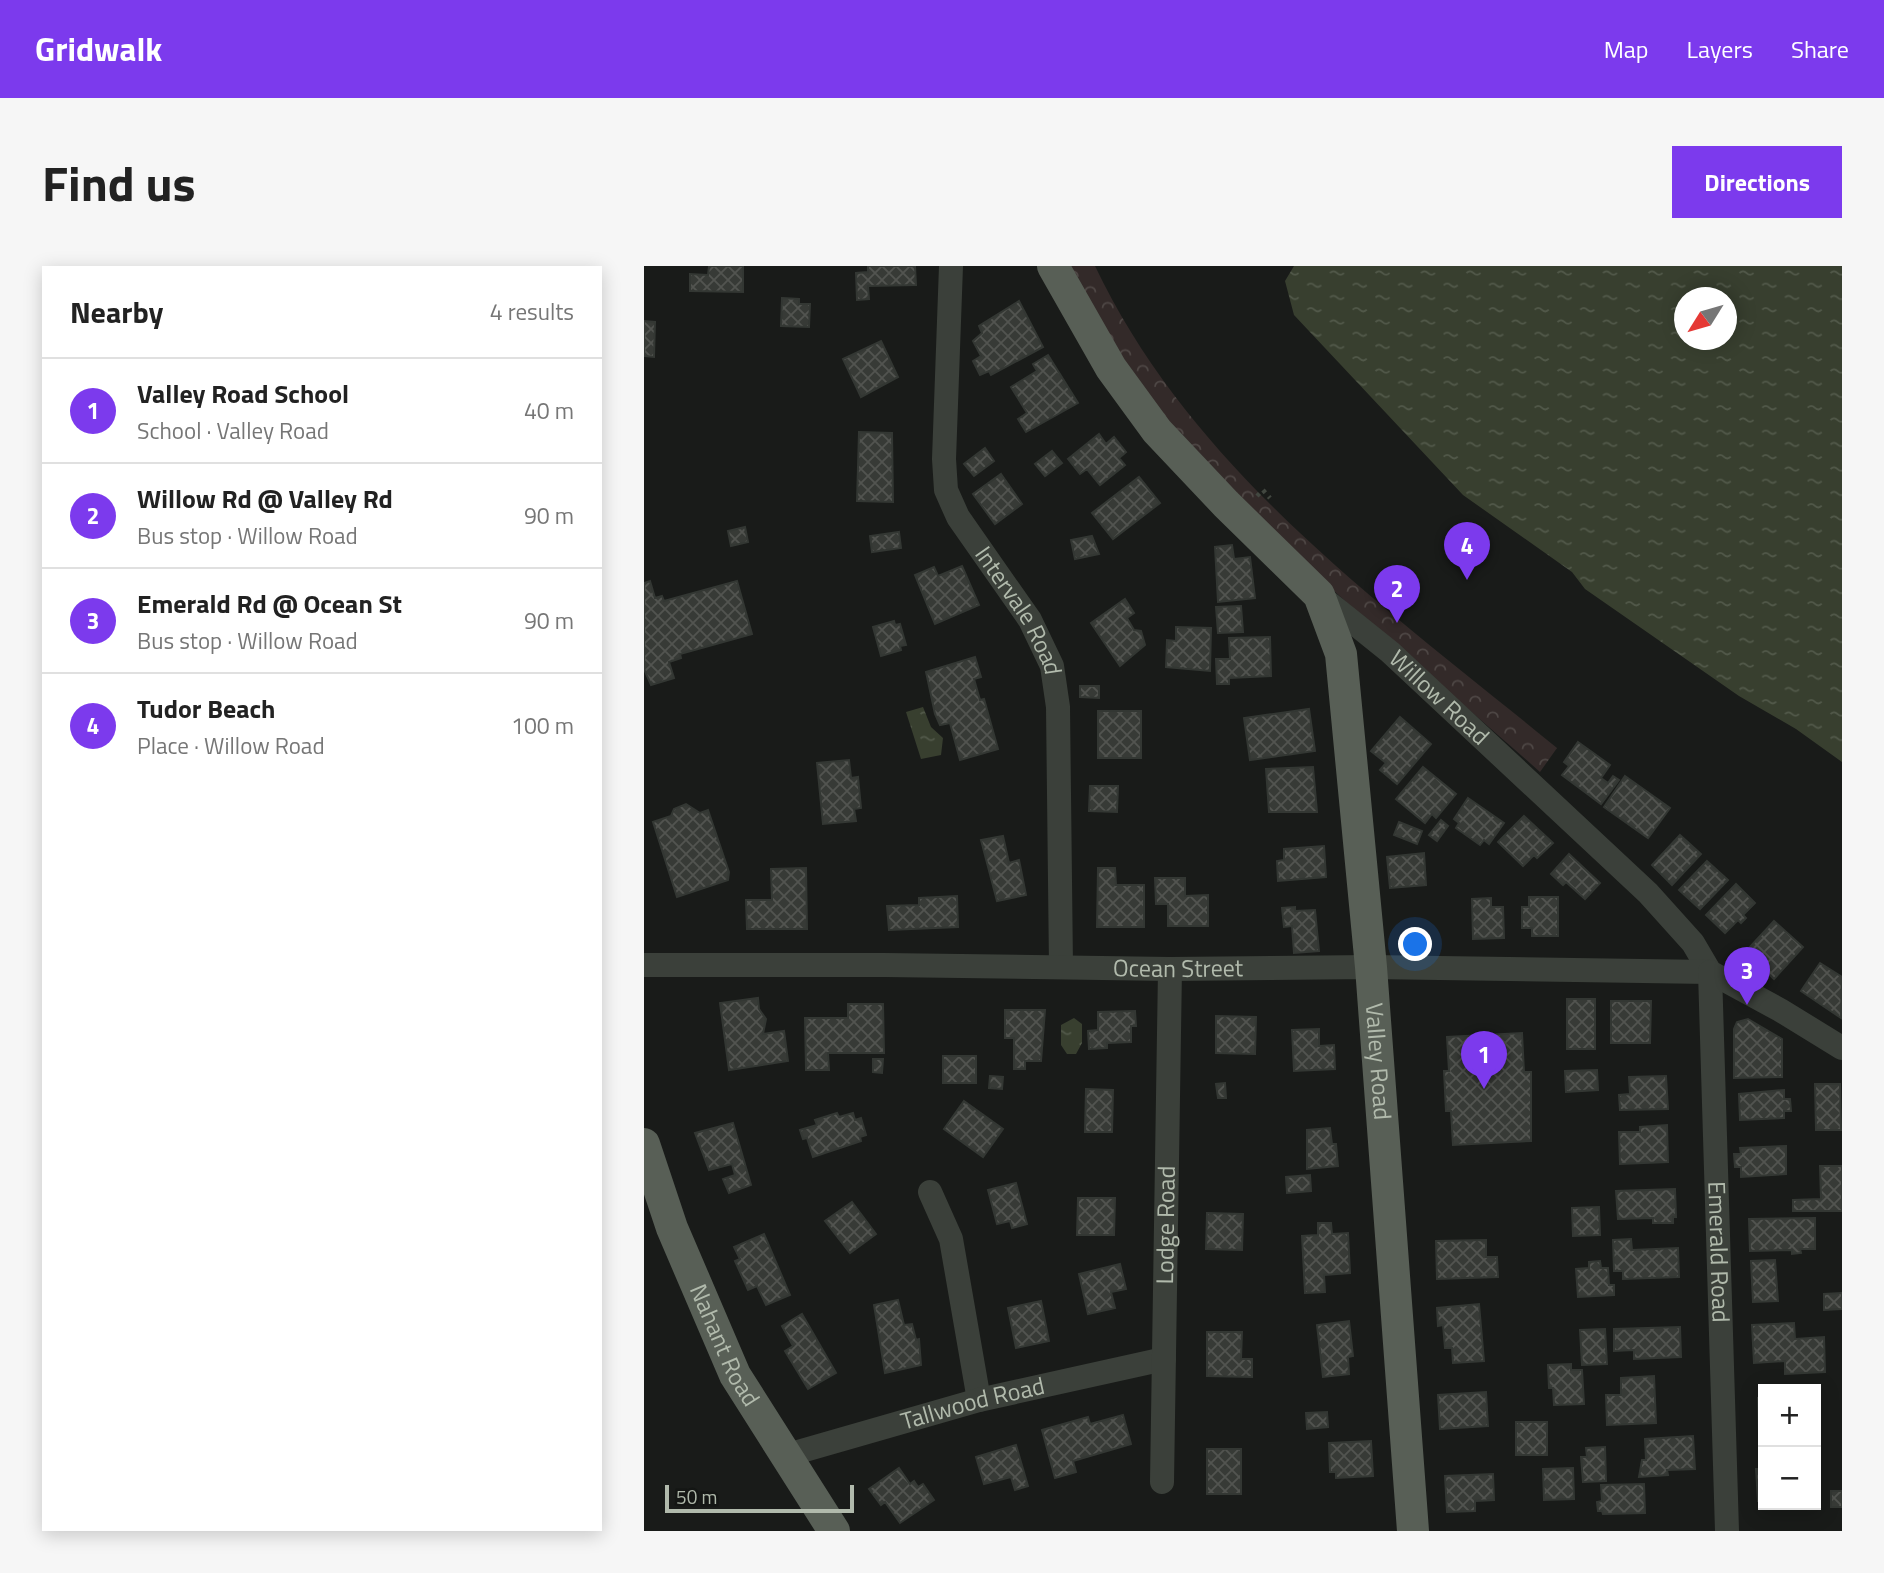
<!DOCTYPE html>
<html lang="en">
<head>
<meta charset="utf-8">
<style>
  :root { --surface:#fff; --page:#f6f6f6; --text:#222; --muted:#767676; --line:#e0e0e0; --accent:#7c3aed }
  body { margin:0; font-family:"Titillium Web",sans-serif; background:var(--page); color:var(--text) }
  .controls { position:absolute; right:21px; bottom:21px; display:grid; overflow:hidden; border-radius:0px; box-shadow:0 4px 18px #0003 }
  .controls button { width:63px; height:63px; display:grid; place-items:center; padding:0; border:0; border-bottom:2px solid var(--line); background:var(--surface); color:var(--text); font:35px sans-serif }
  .compass { position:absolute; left:1030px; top:21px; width:63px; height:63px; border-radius:50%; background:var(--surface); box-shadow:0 4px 18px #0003; rotate:233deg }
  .scale { position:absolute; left:21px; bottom:18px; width:189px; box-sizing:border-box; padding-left:7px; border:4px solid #b1baac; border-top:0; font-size:19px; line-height:24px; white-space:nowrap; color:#b1baac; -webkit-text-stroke:5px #141614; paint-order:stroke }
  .you { position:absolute; left:772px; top:679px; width:24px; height:24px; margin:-18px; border:5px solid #fff; border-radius:50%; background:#1a73e8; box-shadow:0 0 0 10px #1a73e833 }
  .badge { display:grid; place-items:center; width:46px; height:46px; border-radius:50%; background:var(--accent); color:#fff; font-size:23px; font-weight:700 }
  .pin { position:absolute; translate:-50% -58px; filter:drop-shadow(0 2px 4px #0008) }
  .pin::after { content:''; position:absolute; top:37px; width:24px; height:21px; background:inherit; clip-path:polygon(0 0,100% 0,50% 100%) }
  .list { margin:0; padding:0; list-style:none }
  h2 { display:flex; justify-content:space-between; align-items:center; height:91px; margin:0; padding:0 28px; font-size:30px }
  h2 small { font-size:23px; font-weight:400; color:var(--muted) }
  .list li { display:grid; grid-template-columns:46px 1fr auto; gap:21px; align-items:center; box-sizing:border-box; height:105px; padding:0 28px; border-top:2px solid var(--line) }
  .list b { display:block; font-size:26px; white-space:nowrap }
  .list p { margin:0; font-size:23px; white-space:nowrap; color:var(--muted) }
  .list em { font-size:23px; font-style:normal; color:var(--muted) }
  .map { position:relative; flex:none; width:1198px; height:1265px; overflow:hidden; border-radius:0px }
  header { display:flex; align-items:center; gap:42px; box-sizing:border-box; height:98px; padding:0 35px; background:var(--accent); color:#fff }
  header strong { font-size:33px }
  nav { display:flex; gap:38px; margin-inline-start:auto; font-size:24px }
  .intro { display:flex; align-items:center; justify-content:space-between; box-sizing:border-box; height:168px; padding:0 42px }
  h1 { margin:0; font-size:49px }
  .button { padding:18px 32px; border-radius:0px; background:var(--accent); color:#fff; font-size:24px; font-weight:700 }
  main { display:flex; gap:42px; padding:0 42px }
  aside { flex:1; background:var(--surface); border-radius:0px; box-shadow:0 4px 18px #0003 }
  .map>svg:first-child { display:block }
  .park { fill:url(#park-crowns) }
  .water { fill:url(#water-ripples); fill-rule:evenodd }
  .building { fill:url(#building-cross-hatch); stroke:#333733; stroke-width:2 }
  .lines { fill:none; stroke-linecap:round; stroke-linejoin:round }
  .path { stroke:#424740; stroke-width:4.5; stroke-dasharray:3.5 5; stroke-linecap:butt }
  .minor { stroke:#3b403a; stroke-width:24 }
  .major { stroke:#585f56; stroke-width:32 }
  .labels { text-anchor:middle; stroke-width:7; stroke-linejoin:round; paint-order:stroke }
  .street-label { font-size:24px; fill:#b1baac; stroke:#141614 }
</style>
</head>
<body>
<header>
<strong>Gridwalk</strong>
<nav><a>Map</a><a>Layers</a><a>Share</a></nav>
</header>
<div class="intro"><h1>Find us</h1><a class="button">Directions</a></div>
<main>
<aside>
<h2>Nearby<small>4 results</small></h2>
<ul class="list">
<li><span class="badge">1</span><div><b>Valley Road School</b><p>School · Valley Road</p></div><em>40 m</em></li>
<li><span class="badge">2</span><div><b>Willow Rd @ Valley Rd</b><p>Bus stop · Willow Road</p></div><em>90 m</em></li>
<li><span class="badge">3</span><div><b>Emerald Rd @ Ocean St</b><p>Bus stop · Willow Road</p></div><em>90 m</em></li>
<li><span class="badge">4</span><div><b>Tudor Beach</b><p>Place · Willow Road</p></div><em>100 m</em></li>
</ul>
</aside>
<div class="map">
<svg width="1198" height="1265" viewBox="0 0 1198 1265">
  <defs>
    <pattern id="park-crowns" width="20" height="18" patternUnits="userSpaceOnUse" patternTransform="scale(1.75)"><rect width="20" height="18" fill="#332a29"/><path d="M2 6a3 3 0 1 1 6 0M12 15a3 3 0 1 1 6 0" fill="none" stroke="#4e4745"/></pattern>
    <pattern id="water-ripples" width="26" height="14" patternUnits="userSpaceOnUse" patternTransform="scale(1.75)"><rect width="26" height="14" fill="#383f2f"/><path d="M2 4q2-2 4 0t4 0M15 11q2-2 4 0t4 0" fill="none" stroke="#52594a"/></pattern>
    <pattern id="building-cross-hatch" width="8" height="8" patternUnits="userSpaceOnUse" patternTransform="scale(1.75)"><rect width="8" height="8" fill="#373a36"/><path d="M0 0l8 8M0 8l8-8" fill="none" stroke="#525450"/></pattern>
  </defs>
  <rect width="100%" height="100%" fill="#191b19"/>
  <path class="park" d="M424 0H451C549 206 741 341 913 482L896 506C765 389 622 277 512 139 477 96 452 48 424 0Z"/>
  <path class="water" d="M650 0H1198V496L1152 463 1095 430 941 323 928 306 819 229 650 49 641 15ZM1041 32H1083V74H1041Z
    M279 441 287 461 299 472 297 489 277 493 262 446Z
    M430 752 438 758V777L432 788H423L417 779V759Z"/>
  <path class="building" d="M65 0H99V26L46 25V8L64 9Z
    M224 0H271L272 19 224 20 225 33 213 34 212 7 224 6Z
    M138 32 155 33V38H166L165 61 137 60Z
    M375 35 399 81 347 109 345 105 336 109 329 95 337 90 329 75 338 67 335 60Z
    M0 55 11 56 10 91 0 90Z
    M237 75 254 111 217 131 199 93Z
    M404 89 434 137 382 166 374 153 383 147 367 121 393 105 389 98Z
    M215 166 248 167 249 236 213 235Z
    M455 168 462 178 470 171 482 186 475 192 481 199 456 219 443 203 436 208 424 193Z
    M341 182 350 195 330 210 320 198Z
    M408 185 418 197 401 210 391 198Z
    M357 208 378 238 351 258 329 228Z
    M495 211 516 237 469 273 448 247Z
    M101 261 104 276 87 280 84 265Z
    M255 266 257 282 228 286 226 270Z
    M448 270 455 288 431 293 427 274Z
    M588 279 590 293 606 291 611 332 574 336 571 281Z
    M318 300 335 339 291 358 271 309 290 301 294 310Z
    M6 315 11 332 18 330 20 335 93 315 108 368 36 388 37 392 25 396 30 412 7 419 0 403V317Z
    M481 333 490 347 483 352 490 364 497 365 501 379 476 400 447 357Z
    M597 340 599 366 574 367 572 341Z
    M250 355 251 359 256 358 262 379 256 380 257 384 237 390 229 361Z
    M532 361 567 362 566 405 522 401 523 374 532 375Z
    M626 371 627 410 585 412V418H573L572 393H586L585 372Z
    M331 391 337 411 330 413 336 434 340 433 354 483 316 494 306 457 296 459 291 448 282 406Z
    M436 420H455V432L436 431Z
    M665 443 671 485 606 494 600 452Z
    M454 445H497V492H454Z
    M756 451 787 478 753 518 736 504 742 497 727 485Z
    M934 476 966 499 957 512 964 517 969 510 975 514 957 538 918 509 925 500 920 496Z
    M205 494 207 512 214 511 217 542 210 543 212 555 179 558 173 497Z
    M669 501 673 546H625L622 503Z
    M779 501 812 528 792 552 788 548 781 557 752 533Z
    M981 510 1026 542 1004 572 960 541Z
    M446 520H474L473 546 445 545Z
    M824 532 860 557 845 578 840 574 836 579 812 562 815 557 810 553Z
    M42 538 56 547 64 544 85 606 84 614 33 631 9 556 27 550 30 543Z
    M880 550 909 577 893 592 890 589 879 600 854 576Z
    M797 554 804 560 793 575 785 569Z
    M755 556 778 565 773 578 750 569Z
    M1036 569 1057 588 1028 619 1008 599Z
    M359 570 365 597 375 594 382 629 353 635 337 574Z
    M680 580 682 611 634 615 633 595 640 594V583Z
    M780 587 782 619 746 622 743 591Z
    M925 588 956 617 941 633 922 616 919 619 907 608Z
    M1063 595 1084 614 1056 643 1035 624Z
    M162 602 163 663H103L102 634H128L127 603Z
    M454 602H471L472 619H500V661H453Z
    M511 612H541V630L564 629V660H524V638H512Z
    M1092 618 1111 637 1099 649 1102 652 1097 657 1094 654 1081 667 1062 649Z
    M313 630 314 661 245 664 243 640 275 639V632Z
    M885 631H914V670H888V662H878V641H885Z
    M847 632V641H859L860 672 829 673 828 633Z
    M651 641V645L671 644 675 685 650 687 648 660 640 661 638 642Z
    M1130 655 1159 681 1130 713 1116 700 1120 696 1105 682Z
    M1176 697 1198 711 1197 752 1157 725Z
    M114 732 115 743 122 753 119 768 140 765 144 795 85 804 76 737Z
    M923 733H951V783H923Z
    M967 735H1007L1006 777H967Z
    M204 738H239L240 787H184L185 804H162L161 752H204Z
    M361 744H401L397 795H381V803H370V772H361Z
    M491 745 492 760H487V776L463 777V782L445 783 444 765 454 764V746Z
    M572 750 612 751 611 788 572 787Z
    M1104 753 1138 773V811L1090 812V763L1093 756Z
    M675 763V780L690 779 691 803 650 805 648 764Z
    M878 767 880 806H887V875L809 879 807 845H802L800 805H805L803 771Z
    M299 790H332V817H299Z
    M229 793H239L238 807 229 806Z
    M953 804 954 824 922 826 921 805Z
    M346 810 359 811 358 823 345 822Z
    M1022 810 1024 843 976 844 975 829 986 828 985 811Z
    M581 817 582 832H574L572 818Z
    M1171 818H1196L1197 864H1172Z
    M442 823 469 824 468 866H441Z
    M1140 824V833H1146L1147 845H1140V852L1096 854 1095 828Z
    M320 835 359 863 339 891 300 863Z
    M193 847 195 851 209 847 211 854 217 852 222 869 216 871 217 875 169 891 163 872 159 873 156 864 173 859 171 854Z
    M89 857 107 919 85 927 79 913 91 909 88 898 65 904 51 867Z
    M1023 859 1024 896 976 898 975 866H996V861Z
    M686 862 688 878H692L694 900 663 903V864Z
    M1142 880V908L1097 911V901H1091L1090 888H1097L1096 882Z
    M1176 900H1198V945H1149V934L1177 933Z
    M666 909 667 925 643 927 642 911Z
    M372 917 383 958 368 962 366 955 353 958 344 924Z
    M1031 923 1032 951H1029V957H1009V952L974 953 972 925Z
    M434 932H471L470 969H433Z
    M208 936 232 968 206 987 181 955Z
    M955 941 956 969 929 970 928 942Z
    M563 947 599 948 598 984 562 983Z
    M1171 952V983H1156L1157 987 1148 988V984L1106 985 1105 953Z
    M674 957H687L688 968 704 967 706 1007 680 1009 681 1026 661 1027 658 970 674 969Z
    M120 968 146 1029 122 1039 113 1020 104 1024 91 995 96 993 90 981Z
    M987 973 988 984 1034 982 1035 1011 979 1013V1005H970L969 974Z
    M842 974V991H853L854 1011 793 1013 792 975Z
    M1131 994 1134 1035 1109 1036 1107 995Z
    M956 995 957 1002H964L965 1019H970V1029L934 1031 932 1003 945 1002V996Z
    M476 998 482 1023 467 1026 471 1042 444 1048 435 1008Z
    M1198 1027V1043L1180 1044V1028Z
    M254 1034 260 1059 268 1058 272 1074 275 1073 277 1099 241 1107 230 1039Z
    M397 1035 405 1075 372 1082 364 1042Z
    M835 1038 840 1095 809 1097 808 1082H801L799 1059 794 1060 793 1042Z
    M158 1048 192 1107 164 1123 141 1085 149 1080 138 1060Z
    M705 1055 709 1090 704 1091 705 1108 679 1111 673 1059Z
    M1150 1057 1151 1073 1180 1071 1181 1106 1141 1108V1095L1110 1097 1108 1059Z
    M1036 1061 1037 1091 990 1093V1084L970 1085V1063Z
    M961 1063 963 1098 938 1099 936 1064Z
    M563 1066H598L597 1093H608V1111L563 1110Z
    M927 1098V1104H938L940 1138 910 1139 909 1122H905L904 1099Z
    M1010 1110 1012 1157 963 1159 962 1129H977V1112Z
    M842 1126 844 1160 796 1163 794 1129Z
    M1114 1132H1119V1167L1115 1168Z
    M683 1146 684 1161 663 1163 662 1147Z
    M479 1149 487 1178 429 1195 432 1206 411 1212 398 1164 444 1151 446 1158Z
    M872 1156H903V1189H872Z
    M1049 1170 1051 1203 1023 1204 1024 1209 995 1211 998 1194H1002L1001 1173Z
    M727 1175 729 1210 692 1212V1206H686L685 1177Z
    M372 1179 384 1220 371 1224 367 1211 340 1218 332 1191Z
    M961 1181 962 1215 939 1216 937 1191H943L942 1182Z
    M563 1183H597V1228H563Z
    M255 1202 266 1218 270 1215 274 1221 279 1218 290 1234 256 1257 241 1236 237 1239 225 1223Z
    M929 1202 930 1233 900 1234 899 1203Z
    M1112 1203H1119V1235H1114Z
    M849 1208 850 1234 831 1235V1245L803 1246 801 1210Z
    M1000 1218 1001 1247 959 1248 958 1245H954L953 1236 958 1235 957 1219Z
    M1187 1225H1198V1241H1187Z"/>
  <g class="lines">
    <path class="path" d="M613 230 619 224 626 232"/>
    <g class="minor">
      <path id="s1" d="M307 0 300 193 302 224 314 251 386 354 408 400 414 441 417 701"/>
      <path id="s2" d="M675 329 746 386 1004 627 1049 677 1066 706 1136 744 1198 782"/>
      <path id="s3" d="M0 699H241L526 703 727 701 1066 706"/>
      <path id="s4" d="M1066 706 1083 1265"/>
      <path d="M286 926 307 973 335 1134"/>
      <path id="s5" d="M140 1190 335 1134 520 1093"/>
      <path id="s6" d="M518 1216 526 703"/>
    </g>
    <g class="major">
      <path id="s7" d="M409 0 467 102 513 165 582 238 675 329 697 388 727 701 769 1265"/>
      <path id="s8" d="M0 878 28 962 91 1109 190 1265"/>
    </g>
  </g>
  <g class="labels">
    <g class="street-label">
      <text dy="8" stroke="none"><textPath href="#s1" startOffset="366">Intervale Road</textPath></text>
      <text dy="8" stroke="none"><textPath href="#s2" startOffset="158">Willow Road</textPath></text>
      <text dy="8" stroke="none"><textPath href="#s3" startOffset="534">Ocean Street</textPath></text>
      <text dy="8" stroke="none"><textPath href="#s7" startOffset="898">Valley Road</textPath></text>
      <text dy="8" stroke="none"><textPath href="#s6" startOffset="257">Lodge Road</textPath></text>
      <text dy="8" stroke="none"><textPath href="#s4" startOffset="280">Emerald Road</textPath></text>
      <text dy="8" stroke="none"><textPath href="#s8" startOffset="217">Nahant Road</textPath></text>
      <text dy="8" stroke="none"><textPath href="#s5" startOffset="196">Tallwood Road</textPath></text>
    </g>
  </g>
</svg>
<div class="controls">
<button>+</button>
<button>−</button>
</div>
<svg class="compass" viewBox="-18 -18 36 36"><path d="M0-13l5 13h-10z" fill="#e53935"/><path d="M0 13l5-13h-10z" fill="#767676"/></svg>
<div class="scale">50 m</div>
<div class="you"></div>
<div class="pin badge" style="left:840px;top:823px">1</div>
<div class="pin badge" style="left:753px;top:357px">2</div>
<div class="pin badge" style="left:1103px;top:739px">3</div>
<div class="pin badge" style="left:823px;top:314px">4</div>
</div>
</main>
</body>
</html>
